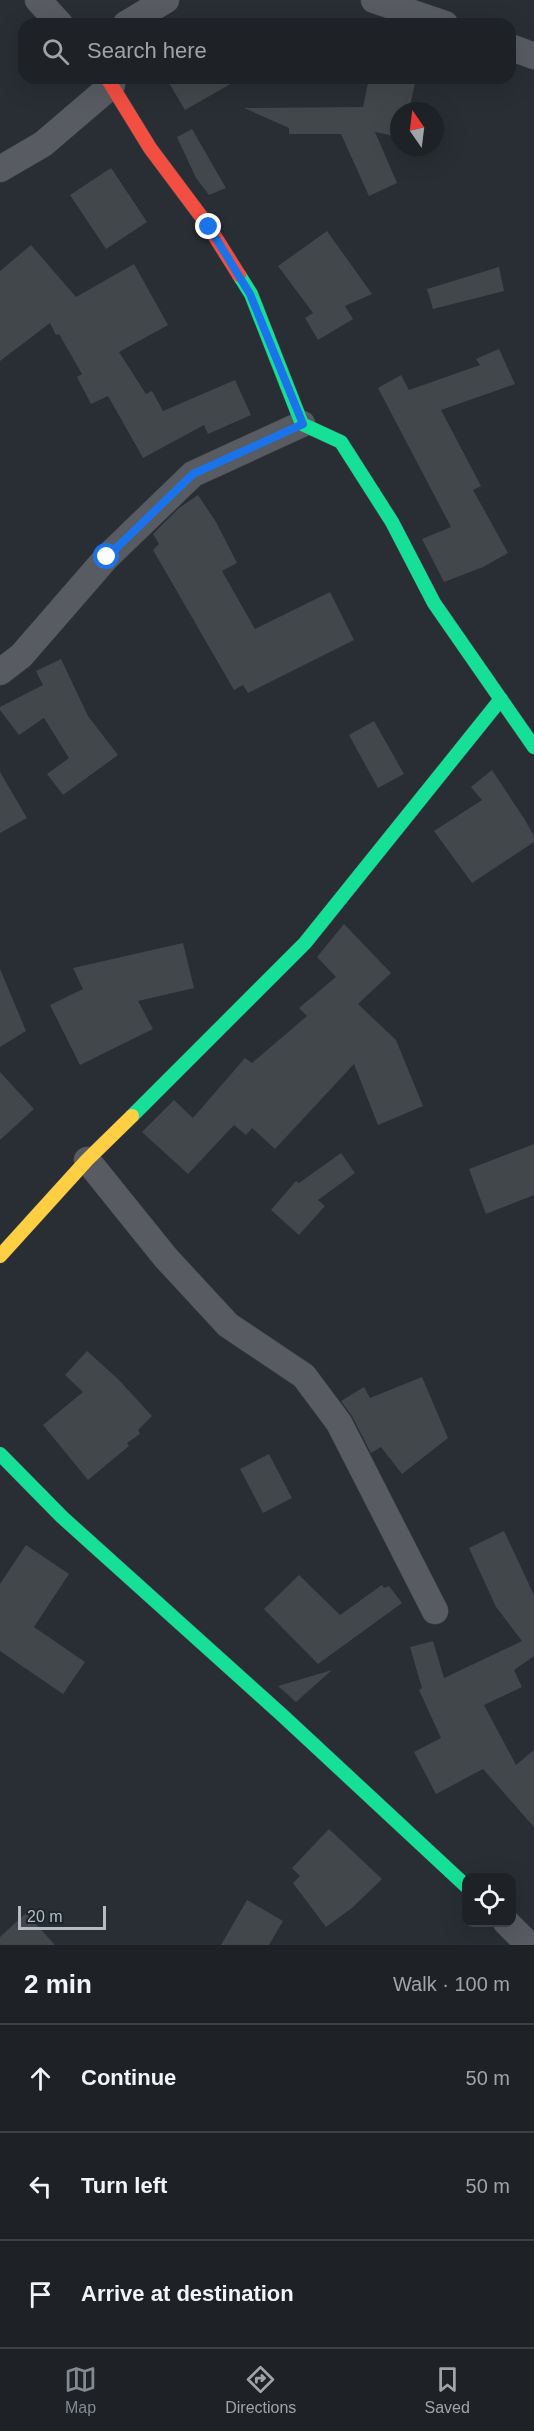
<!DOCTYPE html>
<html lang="en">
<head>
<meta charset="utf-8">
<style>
  :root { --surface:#1e2226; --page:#2b2f32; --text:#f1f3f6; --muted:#a1a4a7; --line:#3c3f43; --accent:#828a91 }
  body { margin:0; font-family:Helvetica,sans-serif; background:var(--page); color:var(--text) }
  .controls { position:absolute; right:18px; bottom:18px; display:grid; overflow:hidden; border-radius:12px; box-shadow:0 6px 24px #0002 }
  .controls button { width:54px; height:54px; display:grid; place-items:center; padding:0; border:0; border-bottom:2px solid var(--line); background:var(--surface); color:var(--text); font:30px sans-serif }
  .compass { position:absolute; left:390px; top:102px; width:54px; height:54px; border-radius:50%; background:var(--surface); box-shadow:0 6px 24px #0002; rotate:346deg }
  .scale { position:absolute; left:18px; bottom:15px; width:88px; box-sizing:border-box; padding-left:6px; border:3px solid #b3bbc4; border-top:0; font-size:16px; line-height:21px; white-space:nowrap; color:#b3bbc4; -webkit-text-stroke:4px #1d252c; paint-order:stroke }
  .stop { position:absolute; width:18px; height:18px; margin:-14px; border:4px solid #1a73e8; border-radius:50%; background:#fff }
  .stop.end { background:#1a73e8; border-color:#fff; box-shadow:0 2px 6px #0008 }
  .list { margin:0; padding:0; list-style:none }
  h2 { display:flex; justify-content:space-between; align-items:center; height:78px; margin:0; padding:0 24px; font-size:26px }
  h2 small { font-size:20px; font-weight:400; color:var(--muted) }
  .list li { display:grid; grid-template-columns:39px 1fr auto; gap:18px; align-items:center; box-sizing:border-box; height:108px; padding:0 24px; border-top:2px solid var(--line) }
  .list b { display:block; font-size:22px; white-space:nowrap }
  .list em { font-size:20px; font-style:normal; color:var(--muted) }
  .icon { flex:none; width:33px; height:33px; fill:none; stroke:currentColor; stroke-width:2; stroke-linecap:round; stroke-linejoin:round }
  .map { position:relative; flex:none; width:534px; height:1945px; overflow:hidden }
  .search { position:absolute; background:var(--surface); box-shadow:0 6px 24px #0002; left:18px; right:18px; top:18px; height:66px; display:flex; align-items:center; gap:15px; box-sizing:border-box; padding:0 21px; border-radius:18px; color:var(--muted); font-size:22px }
  .sheet { height:402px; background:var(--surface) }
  nav { display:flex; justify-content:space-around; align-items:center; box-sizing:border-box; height:84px; border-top:2px solid var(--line); background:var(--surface); font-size:16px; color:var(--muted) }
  nav a { display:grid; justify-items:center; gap:3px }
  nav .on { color:var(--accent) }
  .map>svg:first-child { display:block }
  .building { fill:#42474b }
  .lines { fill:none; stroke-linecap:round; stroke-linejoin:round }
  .street-casing { stroke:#464a4e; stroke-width:27 }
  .fast-casing { stroke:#464a4e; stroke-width:15 }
  .slow-casing { stroke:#464a4e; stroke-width:15 }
  .jam-casing { stroke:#464a4e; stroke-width:15 }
  .street { stroke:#585c62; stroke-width:26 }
  .fast { stroke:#16e098; stroke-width:14 }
  .slow { stroke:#ffcf43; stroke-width:14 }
  .jam { stroke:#f24e42; stroke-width:14 }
  .route { stroke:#1a73e8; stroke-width:8 }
</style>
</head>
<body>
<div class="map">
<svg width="534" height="1945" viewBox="0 0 534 1945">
  <rect width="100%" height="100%" fill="#282e33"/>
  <path class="building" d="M166 78H241L185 110Z
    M369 78H416L409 111H399V137L375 132 397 183 369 196 341 134H289V128L244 108 363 107Z
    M192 129 226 188 209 195 196 178 177 137Z
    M111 168 147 222 106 249 70 195Z
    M327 231 372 294 345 306 353 319 318 340 305 318 313 313 278 266Z
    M31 245 76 297 134 264 168 325 119 352 146 394 152 391 163 411 235 380 251 415 208 434 204 425 143 458 108 396 91 404 77 377 82 374 59 334 56 335 50 323 0 361V271Z
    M499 267 504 291 433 309 427 289Z
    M499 349 515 384 441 410 481 486 473 490 508 553 483 567 444 582 422 539 451 527 378 388 401 375 409 390 480 365 476 359Z
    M198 495 216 522 237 563 222 571 255 629 330 592 354 640 248 693 243 685 234 690 153 550 159 544 153 534 179 508Z
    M61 659 88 716 118 755 63 795 47 774 69 758 44 718 19 735 0 710V707L43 685 36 671Z
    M374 721 404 774 378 788 349 735Z
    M492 770 525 820 534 836V842L472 883 434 831 482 800 471 787Z
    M0 772 27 818 0 833Z
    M344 924 391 973 358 1004 396 1040 423 1106 378 1125 354 1064 275 1149 252 1128 246 1135 234 1125 188 1174 142 1132 174 1100 193 1118 245 1058 252 1063 307 1016 299 1008 336 977 317 957Z
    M183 943 194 988 138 1001 153 1029 80 1065 50 1005 83 989 73 968Z
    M0 969 26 1031 0 1047Z
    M0 1072 34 1109 0 1140Z
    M534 1144V1195L486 1214 469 1169Z
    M341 1153 355 1173 318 1200 325 1206 299 1235 271 1210 296 1181 299 1183Z
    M87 1351 118 1379 152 1416 138 1430 140 1434 127 1443 129 1446 88 1480 43 1425 83 1392 65 1375Z
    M422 1377 448 1438 402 1474 381 1447 371 1453 352 1416 341 1401 364 1387 370 1398Z
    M269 1454 292 1498 263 1513 240 1469Z
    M504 1531 534 1595V1656L514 1670 522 1687 484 1705 516 1765 534 1750V1827L483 1769 436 1794 414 1752 441 1738 419 1690 422 1688 410 1647 433 1641 444 1678 522 1641 496 1607 469 1548Z
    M26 1545 69 1574 34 1627 85 1662 63 1694 0 1651V1584Z
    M299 1575 340 1615 382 1585 384 1588 389 1586 402 1603 318 1664 264 1609Z
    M332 1670 296 1702 278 1686Z
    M329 1829 382 1879 352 1908 326 1927 293 1883 300 1876 292 1868Z
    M247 1900 283 1921 269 1945H221Z
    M26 1913 55 1945H0V1937Z"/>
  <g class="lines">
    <g class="street-casing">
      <path id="street" d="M38 0 60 24
        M374 0 445 24
        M126 24 166 0
        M510 47 534 56
        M0 169 43 144 112 85
        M0 672 21 656 107 557 193 474 302 424
        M87 1160 166 1258 228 1325 304 1376 339 1423 435 1611
        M506 1922 529 1945"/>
    </g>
    <g class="fast-casing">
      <path id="fast" d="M239 275 251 294 302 424 341 442 392 522 434 603 534 747
        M132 1116 305 943 501 699
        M0 1454 62 1517 282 1715 466 1886"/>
    </g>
    <g class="slow-casing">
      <path id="slow" d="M0 1256 87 1160 132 1116"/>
    </g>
    <g class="jam-casing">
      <path id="jam" d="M107 78 150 148 209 227 239 275"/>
    </g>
    <use href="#street" class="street"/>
    <use href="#fast" class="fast"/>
    <use href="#slow" class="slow"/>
    <use href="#jam" class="jam"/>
  </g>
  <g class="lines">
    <path class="route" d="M107 557 193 474 303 424 250 294 209 227"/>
  </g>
</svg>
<div class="controls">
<button><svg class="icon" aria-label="locate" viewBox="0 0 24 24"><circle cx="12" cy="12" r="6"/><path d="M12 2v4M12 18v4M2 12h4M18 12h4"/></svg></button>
</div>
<svg class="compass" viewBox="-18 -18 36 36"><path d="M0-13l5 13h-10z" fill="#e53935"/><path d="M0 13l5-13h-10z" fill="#a1a4a7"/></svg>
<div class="scale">20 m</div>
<div class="stop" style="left:107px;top:557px"></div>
<div class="stop end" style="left:209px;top:227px"></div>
<div class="search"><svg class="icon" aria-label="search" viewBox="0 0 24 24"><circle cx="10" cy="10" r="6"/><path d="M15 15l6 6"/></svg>Search here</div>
</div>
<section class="sheet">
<h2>2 min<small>Walk · 100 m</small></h2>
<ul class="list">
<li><svg class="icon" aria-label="ahead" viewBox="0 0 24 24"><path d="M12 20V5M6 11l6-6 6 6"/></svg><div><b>Continue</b></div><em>50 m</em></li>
<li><svg class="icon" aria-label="left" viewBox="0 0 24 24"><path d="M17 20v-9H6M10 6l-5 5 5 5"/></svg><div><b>Turn left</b></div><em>50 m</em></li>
<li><svg class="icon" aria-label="arrive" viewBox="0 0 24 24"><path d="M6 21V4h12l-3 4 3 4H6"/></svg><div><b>Arrive at destination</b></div></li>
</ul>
</section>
<nav>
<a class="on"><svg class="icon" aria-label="map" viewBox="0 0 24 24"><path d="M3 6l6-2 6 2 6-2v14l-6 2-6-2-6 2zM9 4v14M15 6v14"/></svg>Map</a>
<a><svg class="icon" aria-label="directions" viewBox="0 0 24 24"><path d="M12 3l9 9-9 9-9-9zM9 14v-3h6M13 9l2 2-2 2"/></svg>Directions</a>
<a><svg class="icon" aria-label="saved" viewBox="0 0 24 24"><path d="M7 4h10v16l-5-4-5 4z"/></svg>Saved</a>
</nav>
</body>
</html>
